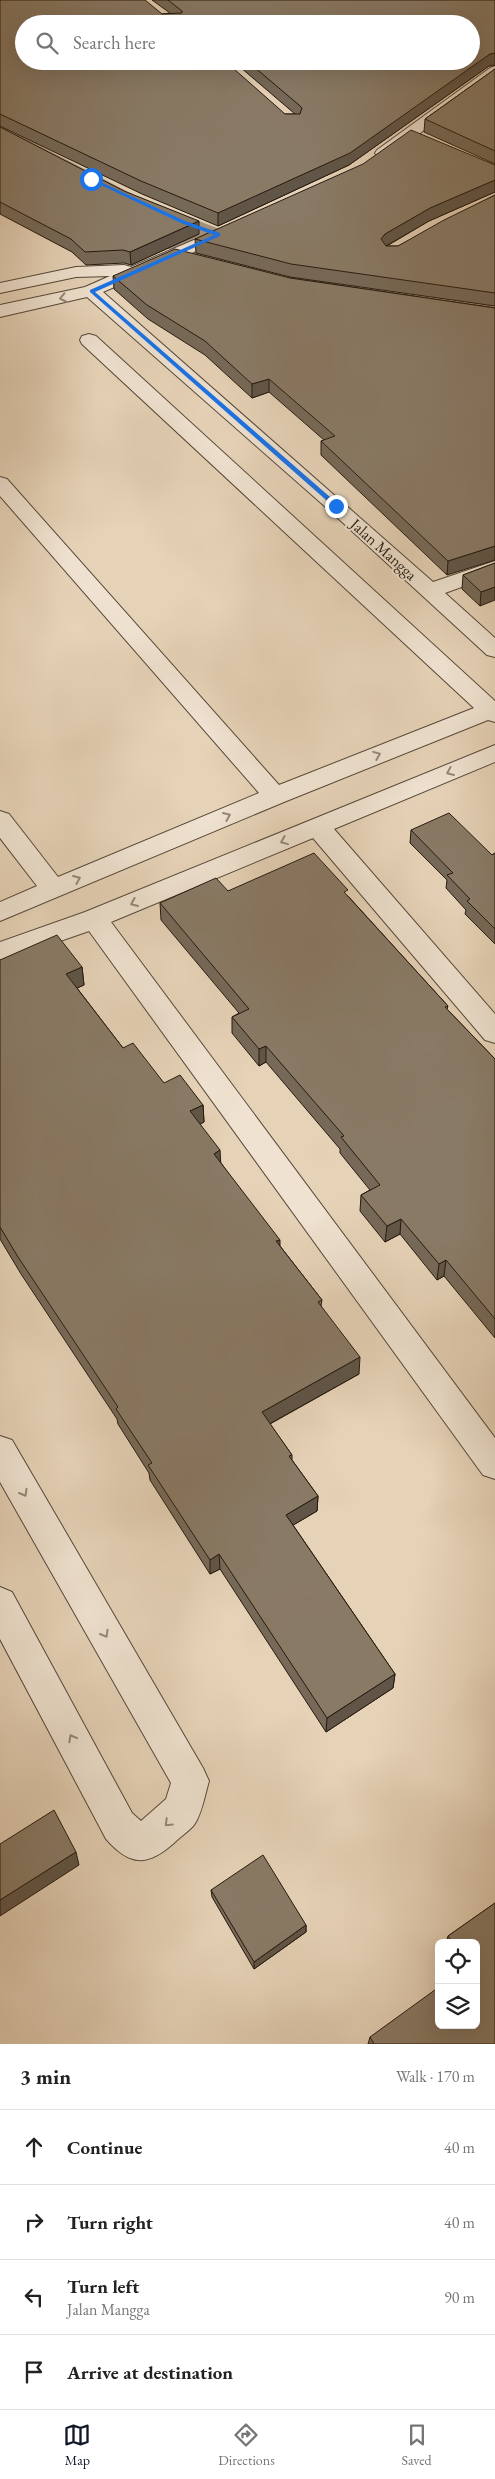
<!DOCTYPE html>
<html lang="en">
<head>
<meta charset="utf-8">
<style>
  :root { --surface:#fff; --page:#f6f6f6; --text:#222; --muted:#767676; --line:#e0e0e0; --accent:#111827 }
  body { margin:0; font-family:"EB Garamond",serif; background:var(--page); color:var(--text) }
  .controls { position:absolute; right:15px; bottom:15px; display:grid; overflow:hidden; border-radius:8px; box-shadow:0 5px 20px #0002 }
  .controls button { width:45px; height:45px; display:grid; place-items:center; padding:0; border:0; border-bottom:1px solid var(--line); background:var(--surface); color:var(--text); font:25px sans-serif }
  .stop { position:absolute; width:15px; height:15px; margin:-11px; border:4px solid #1a73e8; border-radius:50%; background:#fff }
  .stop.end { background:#1a73e8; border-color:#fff; box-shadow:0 1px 5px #0008 }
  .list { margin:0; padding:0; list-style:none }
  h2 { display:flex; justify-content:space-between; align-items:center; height:65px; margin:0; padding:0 20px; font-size:21px }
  h2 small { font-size:16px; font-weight:400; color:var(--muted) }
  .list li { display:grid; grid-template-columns:32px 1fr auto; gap:15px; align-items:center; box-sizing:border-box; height:75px; padding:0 20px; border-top:1px solid var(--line) }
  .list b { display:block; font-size:19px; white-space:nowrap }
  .list p { margin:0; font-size:16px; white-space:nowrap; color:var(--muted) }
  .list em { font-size:16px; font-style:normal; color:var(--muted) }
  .icon { flex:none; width:28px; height:28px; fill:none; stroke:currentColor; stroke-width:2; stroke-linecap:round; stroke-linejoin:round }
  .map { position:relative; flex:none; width:495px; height:2044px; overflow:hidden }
  .search { position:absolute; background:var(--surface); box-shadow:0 5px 20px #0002; left:15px; right:15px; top:15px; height:55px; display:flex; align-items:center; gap:12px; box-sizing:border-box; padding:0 18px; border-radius:28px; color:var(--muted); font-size:19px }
  .sheet { height:365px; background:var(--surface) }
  nav { display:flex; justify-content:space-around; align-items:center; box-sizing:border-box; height:70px; border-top:1px solid var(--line); background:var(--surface); font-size:14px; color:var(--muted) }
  nav a { display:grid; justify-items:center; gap:2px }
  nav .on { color:var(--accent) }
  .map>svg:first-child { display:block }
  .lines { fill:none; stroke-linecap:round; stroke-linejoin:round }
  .river { fill:#a4937e; fill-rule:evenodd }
  .minor-casing { stroke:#554839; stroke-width:2 }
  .minor { fill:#efe2d0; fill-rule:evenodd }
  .wall { fill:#766958; stroke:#251a0f; fill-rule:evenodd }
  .shaded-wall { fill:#605547; stroke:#251a0f }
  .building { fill:#897a66; stroke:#251a0f; fill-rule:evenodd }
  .oneway { stroke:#948879 }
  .route { fill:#1a73e8 }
  .labels { text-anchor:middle; stroke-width:4; stroke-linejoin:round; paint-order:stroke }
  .far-street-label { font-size:16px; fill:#251a0f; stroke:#efe2d0 }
</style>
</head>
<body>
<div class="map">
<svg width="495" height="2044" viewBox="0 0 495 2044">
  <rect width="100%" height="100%" fill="#e6d2b7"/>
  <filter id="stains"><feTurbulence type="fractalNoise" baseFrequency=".004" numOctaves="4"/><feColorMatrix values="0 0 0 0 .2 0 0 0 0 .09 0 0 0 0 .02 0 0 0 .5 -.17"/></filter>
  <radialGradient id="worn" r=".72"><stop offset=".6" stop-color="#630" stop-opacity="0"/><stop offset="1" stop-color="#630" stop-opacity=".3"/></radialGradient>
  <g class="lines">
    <path class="river" d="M0 130 19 135 138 197 270 249 373 269 495 277V313L373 305 235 275 98 221 0 167Z"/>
    <g class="minor-casing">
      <path id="minor" d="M495 66V78L389 156H377L375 153 377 150 490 68Z
        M229 225 235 226 238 230 235 234 103 292 433 582 495 561V575L445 593 495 638V657L487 655 329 510 87 297 0 317V305L85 287 110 276 76 277 0 293V283L76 267 124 265 131 267Z
        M89 334 96 336 495 701V722L488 720 284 802 0 921V902L37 886 0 838V811L9 814 58 877 259 793 0 496V477L7 479 279 785 474 708 82 344 80 340 82 336Z
        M495 745V762L334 829 495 1014V1043L485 1040 313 838 111 922 495 1438V1479L483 1475 89 931 0 962V942L85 912Z
        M0 1436 12 1440 203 1768 209 1781C205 1794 202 1814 194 1825 189 1831 180 1837 174 1843 147 1867 130 1866 106 1839L0 1639V1587L12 1592 132 1813 141 1821 166 1799 171 1783 0 1482Z"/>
    </g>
    <use href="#minor" class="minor"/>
  </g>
  <path class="wall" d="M0 0 162 14 170 13 152 0H495V65L489 66 349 165 218 226 142 194 0 126ZM24 24 471 61H233L295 114H285Z
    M495 69V164L424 132 425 119Z
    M0 127 199 234 131 265 124 263 86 265 72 252 0 214Z
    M495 165V192L429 221 387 246H398L495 195V306L290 277 196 253 195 239Z
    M113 276 290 278 495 308 447 575 321 455V441L324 440 269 392 252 398 205 355 148 319 114 289Z
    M495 563 480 606 462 589 463 575Z
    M411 830 492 855 495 853V944L465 914 466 910 446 888 447 880 410 843Z
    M228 891 348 896 448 1006 447 1009 495 1059V1338L444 1276 437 1280 400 1234 385 1242 360 1211 361 1195 370 1190 340 1153V1149L266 1062 259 1066 232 1033V1017L239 1013 161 920 160 903Z
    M0 960 82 967 84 985 77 988 123 1048 164 1083 203 1105 204 1122 200 1124 221 1163 280 1246 322 1300 321 1306 359 1374 270 1424 292 1455V1460L318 1496 317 1511 293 1525 395 1674 393 1688 326 1732 220 1569 210 1574 150 1480 149 1473 118 1424 117 1419 21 1274 0 1239Z
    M211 1890 306 1925V1932L254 1969 212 1897Z
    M495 1903V2044H368L370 2037 476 2025V1943H446L448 1936Z"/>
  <path class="shaded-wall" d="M495 53V65L489 66 349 165 218 226V213L490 54Z
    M495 180V192L429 221 384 247 381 239 385 234 430 208Z
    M199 221V234L131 265 130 252Z
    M269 379V392L252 398V384Z
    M495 546V560L447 575 448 561Z
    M495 587V600L480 606 481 592Z
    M82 967 84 985 68 992 66 974Z
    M266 1046V1062L259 1066V1049Z
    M203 1105 204 1122 191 1129 190 1111Z
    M220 1150 221 1168 214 1154Z
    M401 1219 400 1234 385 1242 387 1226Z
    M280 1240V1256L276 1241Z
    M446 1260 444 1276 437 1280 439 1264Z
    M360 1357 359 1374 262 1428V1412Z
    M318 1496 317 1511 285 1530 286 1515Z
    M219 1554 220 1569 210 1574V1560Z
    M395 1674 393 1688 326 1732 327 1718Z
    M76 1852 79 1865 0 1916V1900Z
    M306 1925V1932L254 1969V1962Z"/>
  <path class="building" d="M0 0H145L162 14 182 13V11L168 0H495V53L490 54 350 153 218 213 141 181 0 114ZM24 24H471V61H247L299 105 302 108 300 114H285L225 61H24Z
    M495 69V151L425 119Z
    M0 127 124 191 199 221 130 252 123 250 85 252 71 239 0 202Z
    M411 130 495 165V180L430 208 385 234 381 239 386 246H398L444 220 495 195V293L291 264 195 239 363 164Z
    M175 249 290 278 495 308V546L448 561 321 441 335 436 269 379 252 384 205 341 147 305 113 276Z
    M495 563V587L481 592 463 575Z
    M449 813 492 855 495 853V929L467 901 470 899 447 875 453 873 411 830Z
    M314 853 348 890 344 892 448 1006 445 1007 495 1059V1319L446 1260 439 1264 401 1219 387 1226 361 1195 380 1185 341 1137 344 1136 266 1046 259 1049 232 1017 249 1009 160 903 216 878 228 891Z
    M57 935 82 967 66 974 123 1048 133 1043 164 1083 180 1075 203 1105 190 1111 220 1150 214 1154 280 1240 276 1241 322 1300 318 1302 360 1357 262 1412 292 1455 289 1456 318 1496 286 1515 395 1674 327 1718 219 1554 210 1560 148 1465 152 1463 116 1409 118 1407 18 1257 0 1227V960Z
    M54 1810 76 1852 0 1900V1844Z
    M263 1855 306 1925 254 1962 211 1890Z
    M495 1903V2044H374L370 2037 439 1987V2025H476V1943H453L448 1936Z"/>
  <defs><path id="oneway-chevron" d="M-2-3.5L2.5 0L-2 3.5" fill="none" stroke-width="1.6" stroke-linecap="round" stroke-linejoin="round" transform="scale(1.25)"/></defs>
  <g class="oneway">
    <use href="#oneway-chevron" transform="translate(63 298) rotate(168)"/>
    <use href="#oneway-chevron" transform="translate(377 755) rotate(-22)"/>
    <use href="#oneway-chevron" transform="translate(450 772) rotate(157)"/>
    <use href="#oneway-chevron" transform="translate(227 816) rotate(-23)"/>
    <use href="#oneway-chevron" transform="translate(284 841) rotate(158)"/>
    <use href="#oneway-chevron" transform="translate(77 879) rotate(-23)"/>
    <use href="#oneway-chevron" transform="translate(134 903) rotate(157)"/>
    <use href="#oneway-chevron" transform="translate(24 1493) rotate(60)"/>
    <use href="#oneway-chevron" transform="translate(105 1634) rotate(60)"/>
    <use href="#oneway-chevron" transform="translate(72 1738) rotate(-118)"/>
    <use href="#oneway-chevron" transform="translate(168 1823) rotate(136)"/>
  </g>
  <path class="route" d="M92 178 185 221 220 233V236L95 292 338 504V507H334L90 292V290L214 235 181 223 88 179Z"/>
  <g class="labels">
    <g class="far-street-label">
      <text transform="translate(384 549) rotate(42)" y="6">Jalan Mangga</text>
    </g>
  </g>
  <rect width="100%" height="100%" filter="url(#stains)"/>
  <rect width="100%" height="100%" fill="url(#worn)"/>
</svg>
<div class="controls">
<button><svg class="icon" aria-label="locate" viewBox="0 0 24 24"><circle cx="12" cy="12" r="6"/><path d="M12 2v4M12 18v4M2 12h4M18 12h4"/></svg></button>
<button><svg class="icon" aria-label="layers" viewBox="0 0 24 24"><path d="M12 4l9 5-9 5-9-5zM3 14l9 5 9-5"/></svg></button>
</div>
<div class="stop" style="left:91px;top:179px"></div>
<div class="stop end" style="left:336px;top:506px"></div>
<div class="search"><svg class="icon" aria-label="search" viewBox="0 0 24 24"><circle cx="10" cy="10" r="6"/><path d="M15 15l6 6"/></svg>Search here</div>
</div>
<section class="sheet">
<h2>3 min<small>Walk · 170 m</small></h2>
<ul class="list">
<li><svg class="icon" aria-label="ahead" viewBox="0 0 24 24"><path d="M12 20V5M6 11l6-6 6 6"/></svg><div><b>Continue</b></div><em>40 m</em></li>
<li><svg class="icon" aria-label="right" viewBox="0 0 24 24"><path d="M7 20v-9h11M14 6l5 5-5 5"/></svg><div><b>Turn right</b></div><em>40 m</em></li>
<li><svg class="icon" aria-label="left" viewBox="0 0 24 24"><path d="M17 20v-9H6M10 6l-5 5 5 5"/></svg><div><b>Turn left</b><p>Jalan Mangga</p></div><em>90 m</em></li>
<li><svg class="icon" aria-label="arrive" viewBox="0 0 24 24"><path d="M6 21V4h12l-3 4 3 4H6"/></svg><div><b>Arrive at destination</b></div></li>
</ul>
</section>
<nav>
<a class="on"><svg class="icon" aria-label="map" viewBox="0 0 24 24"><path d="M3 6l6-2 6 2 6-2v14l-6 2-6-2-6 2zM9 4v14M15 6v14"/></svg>Map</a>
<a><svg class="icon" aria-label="directions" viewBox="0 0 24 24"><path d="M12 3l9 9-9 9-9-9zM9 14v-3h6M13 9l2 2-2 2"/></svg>Directions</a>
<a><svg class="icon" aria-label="saved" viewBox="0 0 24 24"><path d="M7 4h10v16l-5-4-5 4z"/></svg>Saved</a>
</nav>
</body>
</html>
